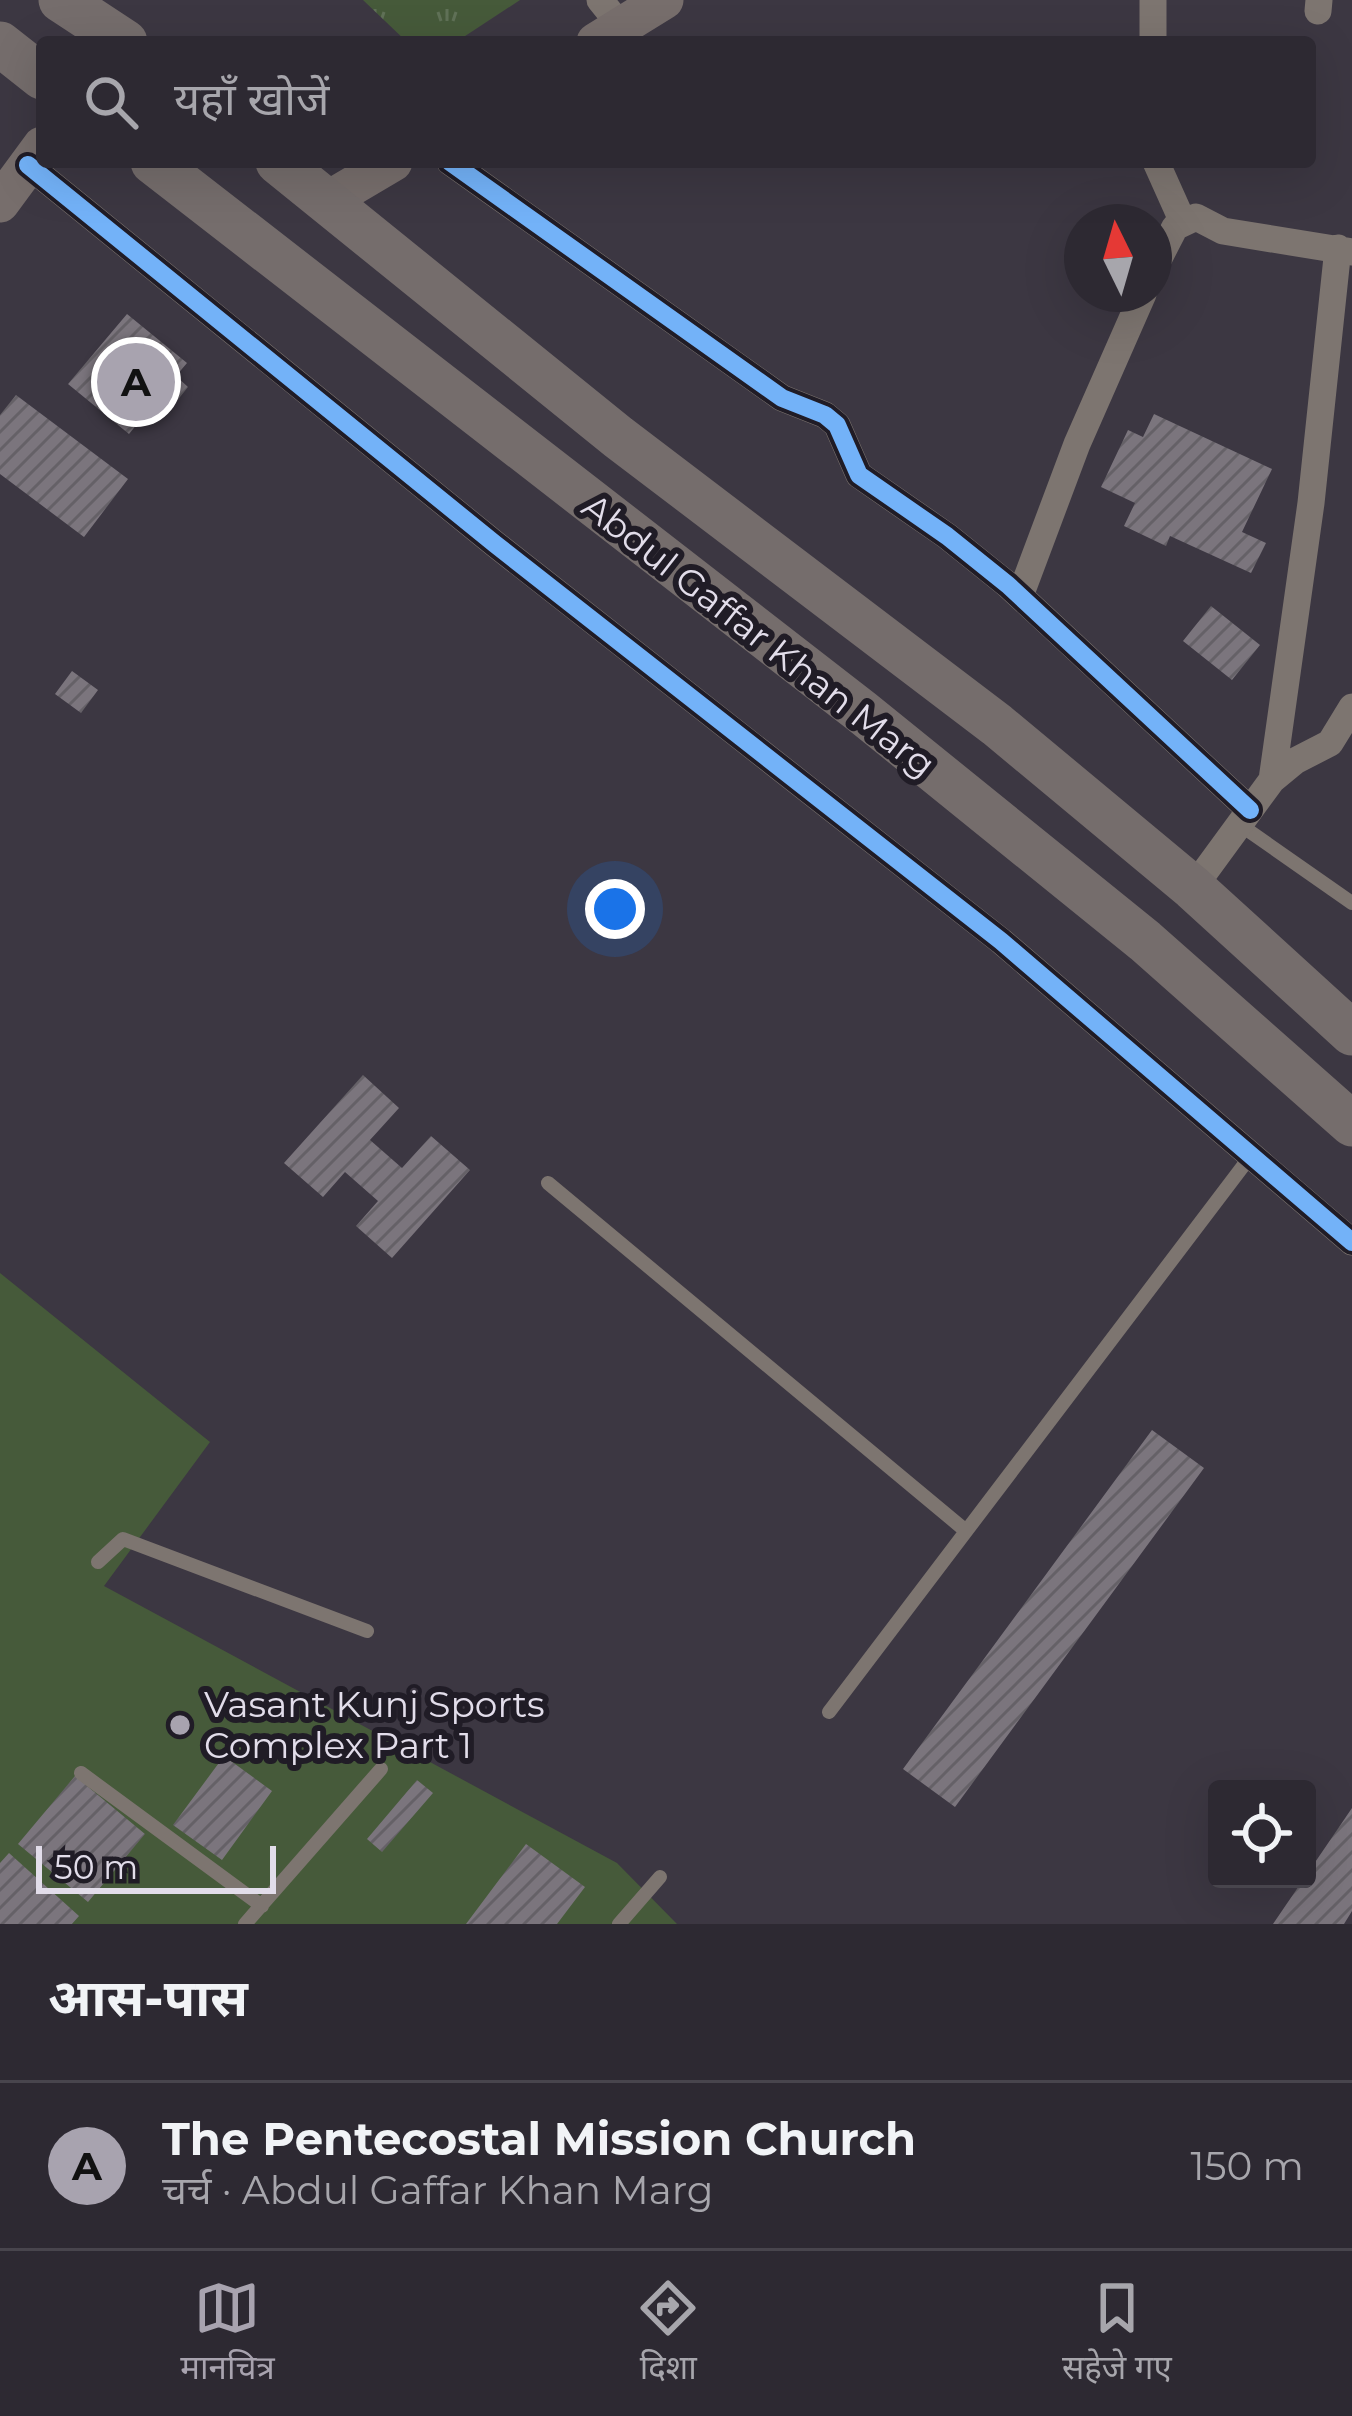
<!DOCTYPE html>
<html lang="hi">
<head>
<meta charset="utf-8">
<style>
  :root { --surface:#2d2932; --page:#35313a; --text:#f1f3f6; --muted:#a7a6ac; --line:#48454d; --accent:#a8a3af }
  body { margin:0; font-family:Montserrat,"Noto Sans Devanagari",sans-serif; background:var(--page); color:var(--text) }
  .controls { position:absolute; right:36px; bottom:36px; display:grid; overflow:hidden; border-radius:12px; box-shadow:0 12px 48px #0002 }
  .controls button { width:108px; height:108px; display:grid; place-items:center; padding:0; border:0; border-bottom:3px solid var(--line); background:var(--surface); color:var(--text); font:60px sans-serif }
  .compass { position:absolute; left:1064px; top:204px; width:108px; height:108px; border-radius:50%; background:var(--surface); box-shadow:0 12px 48px #0002; rotate:355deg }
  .scale { position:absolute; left:36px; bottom:30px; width:240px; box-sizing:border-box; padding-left:12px; border:6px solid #e2ddea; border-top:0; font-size:33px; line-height:42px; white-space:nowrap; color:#e2ddea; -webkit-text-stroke:9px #201c26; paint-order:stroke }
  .you { position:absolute; left:615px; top:909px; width:42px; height:42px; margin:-30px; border:9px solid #fff; border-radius:50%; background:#1a73e8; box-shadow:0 0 0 18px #1a73e833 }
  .badge { display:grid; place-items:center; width:78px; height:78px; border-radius:50%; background:var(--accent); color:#111; font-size:39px; font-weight:700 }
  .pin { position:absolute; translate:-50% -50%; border:6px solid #fff; box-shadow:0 3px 12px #0006 }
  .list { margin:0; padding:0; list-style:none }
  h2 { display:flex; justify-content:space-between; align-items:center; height:156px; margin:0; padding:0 48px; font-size:51px }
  h2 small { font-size:39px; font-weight:400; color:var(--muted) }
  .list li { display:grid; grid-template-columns:78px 1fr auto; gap:36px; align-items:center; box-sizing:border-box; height:168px; padding:0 48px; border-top:3px solid var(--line) }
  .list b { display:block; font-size:45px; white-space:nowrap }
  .list p { margin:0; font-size:39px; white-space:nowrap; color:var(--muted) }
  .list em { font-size:39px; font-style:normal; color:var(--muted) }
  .icon { flex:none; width:66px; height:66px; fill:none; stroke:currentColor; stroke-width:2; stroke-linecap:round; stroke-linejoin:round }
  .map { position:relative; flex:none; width:1352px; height:1924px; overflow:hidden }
  .search { position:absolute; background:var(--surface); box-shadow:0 12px 48px #0002; left:36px; right:36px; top:36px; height:132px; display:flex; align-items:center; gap:30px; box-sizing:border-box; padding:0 42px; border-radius:12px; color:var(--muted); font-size:45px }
  .sheet { height:324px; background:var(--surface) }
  nav { display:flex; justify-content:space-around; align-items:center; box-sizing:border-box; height:168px; border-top:3px solid var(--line); background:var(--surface); font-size:33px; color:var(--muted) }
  nav a { display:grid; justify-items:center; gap:6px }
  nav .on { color:var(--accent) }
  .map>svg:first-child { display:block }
  .grass { fill:#465a3a }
  .park { fill:url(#park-tufts) }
  .building { fill:url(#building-hatch) }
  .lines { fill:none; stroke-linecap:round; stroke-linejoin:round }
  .lane { stroke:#7d7570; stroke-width:14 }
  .street { stroke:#7d7570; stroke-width:27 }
  .secondary { stroke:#776e6c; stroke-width:39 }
  .primary { stroke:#756d6c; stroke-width:45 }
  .cycleway-casing { stroke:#201c26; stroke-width:26 }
  .cycleway { stroke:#73b2f8; stroke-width:18 }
  .poi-dot { fill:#a8a3af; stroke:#201c26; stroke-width:4.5 }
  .labels { text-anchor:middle; stroke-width:12; stroke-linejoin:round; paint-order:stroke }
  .street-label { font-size:36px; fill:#e2ddea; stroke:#201c26 }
  .poi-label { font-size:36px; fill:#e2ddea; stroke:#201c26; text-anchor:start }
</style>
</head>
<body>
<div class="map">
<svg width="1352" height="1924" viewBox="0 0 1352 1924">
  <defs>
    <pattern id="park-tufts" width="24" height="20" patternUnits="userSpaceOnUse" patternTransform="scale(3)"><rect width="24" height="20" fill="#465a3a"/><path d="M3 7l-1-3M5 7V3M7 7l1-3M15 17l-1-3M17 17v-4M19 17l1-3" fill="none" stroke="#607157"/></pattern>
    <pattern id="building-hatch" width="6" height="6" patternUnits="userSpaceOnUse" patternTransform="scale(3)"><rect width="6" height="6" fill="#7b757d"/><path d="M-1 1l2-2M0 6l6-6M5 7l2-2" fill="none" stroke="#656167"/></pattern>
  </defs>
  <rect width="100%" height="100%" fill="#3c3742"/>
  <path class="grass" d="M0 1273 210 1442 104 1586 617 1863 677 1924H0Z"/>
  <path class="park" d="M363 0H520L456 42H407Z"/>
  <path class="building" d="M127 314 187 363 176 376 188 387 164 417 151 407 129 434 68 384Z
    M16 395 128 479 84 537 0 474V415Z
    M1154 414 1272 469 1242 532 1266 543 1251 573 1170 536 1166 546 1124 526 1135 503 1101 487 1128 430 1143 437Z
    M1211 606 1260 645 1232 680 1183 641Z
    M72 671 98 690 81 713 55 694Z
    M363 1075 399 1108 370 1140 402 1168 431 1136 470 1170 392 1258 356 1226 378 1201 345 1172 323 1197 284 1163Z
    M1152 1430 1204 1468 955 1807 903 1769Z
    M224 1756 272 1791 222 1860 173 1825Z
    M75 1776 145 1834 88 1902 18 1844Z
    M417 1780 433 1793 382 1852 367 1839Z
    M1352 1808V1911L1344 1924H1273Z
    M526 1844 585 1887 557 1924H466Z
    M9 1853 79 1916 72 1924H0V1863Z"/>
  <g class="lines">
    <path class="lane" d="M1239 824 1352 903
      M548 1183 966 1531
      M98 1562 123 1539 367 1631
      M829 1712 1253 1153
      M81 1773 262 1906
      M245 1924 381 1769
      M619 1924 660 1877"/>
    <path class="street" d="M600 0 621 26
      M1153 0V42
      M1318 11 1319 0
      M450 162 782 398 825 415 837 425 859 475 947 536 1008 585 1250 810
      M1156 162 1182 220
      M28 165 495 544 1001 941 1352 1242
      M1154 268 1175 227 1196 217 1223 231 1352 252
      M1020 596 1077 444 1143 294
      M1272 780 1311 503 1338 248
      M1193 888 1272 780 1295 761 1330 743 1352 707"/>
    <path class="secondary" d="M596 42 664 0
      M327 201 393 162
      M0 203 42 146"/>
    <path class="primary" d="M61 0 125 42
      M0 44 42 77
      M153 162 862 712 1145 941 1352 1124
      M278 162 618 437 997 725 1193 888 1352 1033"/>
    <g class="cycleway-casing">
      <path id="cycleway" d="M450 162 782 398 825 415 837 425 859 475 947 536 1008 585 1250 810
        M28 165 495 544 1001 941 1352 1242"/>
    </g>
    <use href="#cycleway" class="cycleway"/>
  </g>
  <circle class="poi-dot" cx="180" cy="1725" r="12"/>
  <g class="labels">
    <g class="street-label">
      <text transform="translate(759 635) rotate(38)" y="13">Abdul Gaffar Khan Marg</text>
    </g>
    <g class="poi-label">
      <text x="204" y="1717">Vasant Kunj Sports<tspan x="204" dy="41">Complex Part 1</tspan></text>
    </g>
  </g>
</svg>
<div class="controls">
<button><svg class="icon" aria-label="locate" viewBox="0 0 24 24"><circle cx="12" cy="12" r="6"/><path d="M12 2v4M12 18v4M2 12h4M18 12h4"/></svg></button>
</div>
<svg class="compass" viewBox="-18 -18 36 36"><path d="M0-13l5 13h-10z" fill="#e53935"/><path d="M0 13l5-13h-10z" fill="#a7a6ac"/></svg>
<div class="scale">50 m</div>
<div class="you"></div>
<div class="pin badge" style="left:136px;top:382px">A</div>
<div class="search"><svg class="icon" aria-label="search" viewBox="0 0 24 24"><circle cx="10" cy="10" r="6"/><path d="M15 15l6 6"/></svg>यहाँ खोजें</div>
</div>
<section class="sheet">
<h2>आस-पास<small></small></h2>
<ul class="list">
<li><span class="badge">A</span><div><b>The Pentecostal Mission Church</b><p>चर्च · Abdul Gaffar Khan Marg</p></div><em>150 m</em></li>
</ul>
</section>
<nav>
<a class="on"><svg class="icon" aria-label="map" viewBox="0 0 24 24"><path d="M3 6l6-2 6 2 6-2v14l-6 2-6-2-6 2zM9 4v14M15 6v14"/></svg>मानचित्र</a>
<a><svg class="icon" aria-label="directions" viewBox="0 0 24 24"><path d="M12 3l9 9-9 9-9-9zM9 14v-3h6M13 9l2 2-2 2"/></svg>दिशा</a>
<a><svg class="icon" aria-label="saved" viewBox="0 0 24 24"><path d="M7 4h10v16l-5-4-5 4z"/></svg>सहेजे गए</a>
</nav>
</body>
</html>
